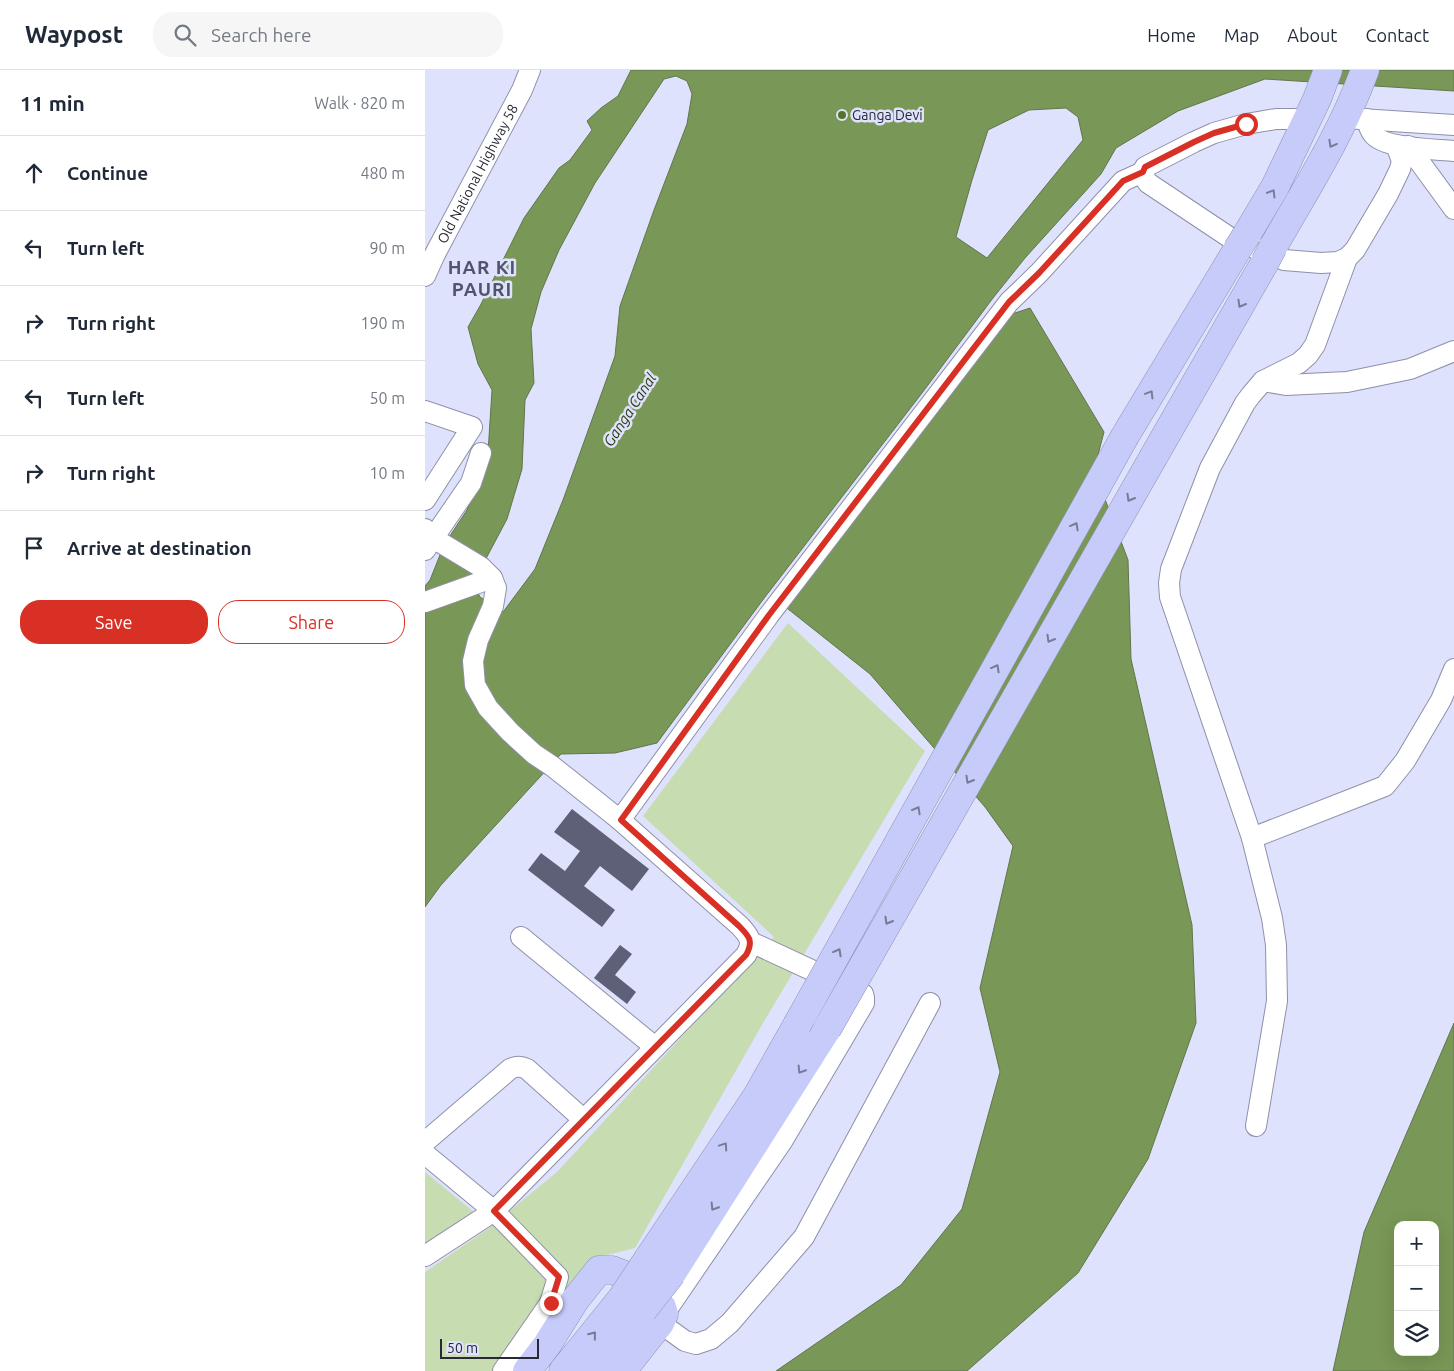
<!DOCTYPE html>
<html lang="en">
<head>
<meta charset="utf-8">
<style>
  :root { --surface:#fff; --page:#f6f6f7; --text:#1f2937; --muted:#747a83; --line:#e0e1e3; --accent:#d93025 }
  body { margin:0; font-family:Ubuntu,sans-serif; background:var(--page); color:var(--text) }
  .controls { position:absolute; right:15px; bottom:15px; display:grid; overflow:hidden; border-radius:10px; box-shadow:0 5px 20px #0002 }
  .controls button { width:45px; height:45px; display:grid; place-items:center; padding:0; border:0; border-bottom:1px solid var(--line); background:var(--surface); color:var(--text); font:25px sans-serif }
  .scale { position:absolute; left:15px; bottom:12px; width:99px; box-sizing:border-box; padding-left:5px; border:2px solid #282934; border-top:0; font-size:14px; line-height:18px; white-space:nowrap; color:#282934; -webkit-text-stroke:4px #dfe2fd; paint-order:stroke }
  .stop { position:absolute; width:15px; height:15px; margin:-11px; border:4px solid #d93025; border-radius:50%; background:#fff }
  .stop.end { background:#d93025; border-color:#fff; box-shadow:0 1px 5px #0008 }
  .list { margin:0; padding:0; list-style:none }
  h2 { display:flex; justify-content:space-between; align-items:center; height:65px; margin:0; padding:0 20px; font-size:21px }
  h2 small { font-size:16px; font-weight:400; color:var(--muted) }
  .list li { display:grid; grid-template-columns:32px 1fr auto; gap:15px; align-items:center; box-sizing:border-box; height:75px; padding:0 20px; border-top:1px solid var(--line) }
  .list b { display:block; font-size:19px; white-space:nowrap }
  .list em { font-size:16px; font-style:normal; color:var(--muted) }
  .actions { display:flex; gap:10px; padding:15px 20px }
  .actions a { flex:1; padding:11px 0; border:1px solid var(--accent); border-radius:20px; text-align:center; font-size:18px; color:var(--accent) }
  .actions .main { background:var(--accent); color:#fff }
  .icon { flex:none; width:28px; height:28px; fill:none; stroke:currentColor; stroke-width:2; stroke-linecap:round; stroke-linejoin:round }
  .map { position:relative; flex:none; width:1029px; height:1301px; overflow:hidden }
  header { display:flex; align-items:center; gap:30px; box-sizing:border-box; height:70px; padding:0 25px; background:var(--surface); border-bottom:1px solid var(--line) }
  header strong { font-size:24px }
  nav { display:flex; gap:28px; margin-inline-start:auto; font-size:18px }
  .search { width:350px; height:45px; background:var(--page); display:flex; align-items:center; gap:12px; box-sizing:border-box; padding:0 18px; border-radius:20px; color:var(--muted); font-size:19px }
  main { display:flex }
  aside { flex:1; background:var(--surface) }
  .map>svg:first-child { display:block }
  .green { fill:#c7ddb1 }
  .water { fill:#799756; stroke:#61764c; fill-rule:evenodd }
  .building { fill:#5e6077 }
  .lines { fill:none; stroke-linecap:round; stroke-linejoin:round }
  .minor-casing { stroke:#8e90a9; stroke-width:22 }
  .highway-casing { stroke:#8f92b5; stroke-width:29 }
  .minor { stroke:#fff; stroke-width:20 }
  .highway { stroke:#c7cbfa; stroke-width:28 }
  .highway-bridge-casing { stroke:#8f92b5; stroke-width:29; stroke-linecap:butt }
  .highway-bridge { stroke:#c7cbfa; stroke-width:28 }
  .oneway { stroke:#787a97 }
  .route { stroke:#d93025; stroke-width:6 }
  .poi-dot { fill:#547329; stroke:#dfe2fd; stroke-width:2 }
  .labels { text-anchor:middle; stroke-width:5; stroke-linejoin:round; paint-order:stroke }
  .poi-label { font-size:14px; fill:#282934; stroke:#dfe2fd; text-anchor:start }
  .street-label { font-size:14px; fill:#282934; stroke:#dfe2fd }
  .water-label { font-size:15px; font-style:italic; fill:#2a3e0d; stroke:#dfe2fd }
  .district-label { font-size:19px; font-weight:bold; letter-spacing:1px; fill:#52546b; stroke:#dfe2fd }
</style>
</head>
<body>
<header>
<strong>Waypost</strong>
<div class="search"><svg class="icon" aria-label="search" viewBox="0 0 24 24"><circle cx="10" cy="10" r="6"/><path d="M15 15l6 6"/></svg>Search here</div>
<nav><a>Home</a><a>Map</a><a>About</a><a>Contact</a></nav>
</header>
<main>
<aside>
<h2>11 min<small>Walk · 820 m</small></h2>
<ul class="list">
<li><svg class="icon" aria-label="ahead" viewBox="0 0 24 24"><path d="M12 20V5M6 11l6-6 6 6"/></svg><div><b>Continue</b></div><em>480 m</em></li>
<li><svg class="icon" aria-label="left" viewBox="0 0 24 24"><path d="M17 20v-9H6M10 6l-5 5 5 5"/></svg><div><b>Turn left</b></div><em>90 m</em></li>
<li><svg class="icon" aria-label="right" viewBox="0 0 24 24"><path d="M7 20v-9h11M14 6l5 5-5 5"/></svg><div><b>Turn right</b></div><em>190 m</em></li>
<li><svg class="icon" aria-label="left" viewBox="0 0 24 24"><path d="M17 20v-9H6M10 6l-5 5 5 5"/></svg><div><b>Turn left</b></div><em>50 m</em></li>
<li><svg class="icon" aria-label="right" viewBox="0 0 24 24"><path d="M7 20v-9h11M14 6l5 5-5 5"/></svg><div><b>Turn right</b></div><em>10 m</em></li>
<li><svg class="icon" aria-label="arrive" viewBox="0 0 24 24"><path d="M6 21V4h12l-3 4 3 4H6"/></svg><div><b>Arrive at destination</b></div></li>
</ul>
<div class="actions"><a class="main">Save</a><a>Share</a></div>
</aside>
<div class="map">
<svg width="1029" height="1301" viewBox="0 0 1029 1301">
  <rect width="100%" height="100%" fill="#dfe2fd"/>
  <path class="green" d="M363 553 500 681 338 953 210 1178 170 1188 83 1301H0V1202L64 1158 132 1102 349 867 218 746Z
    M0 1102 50 1143 0 1177Z"/>
  <path class="water" d="M206 0H1029V21L840 9 753 41 691 78 676 104 600 188 568 228 497 323 340 527 232 673 190 683 136 684 16 815 0 837V516L5 510 19 475 42 440 63 383 67 320 53 294 43 257 55 236 99 148 134 98 145 90 167 60 162 51 176 38 193 26ZM251 6 262 11 267 24 262 54 229 140 195 236 190 286 138 430 110 499 78 542 55 527 48 513 82 449 97 399 100 330 109 313 106 259 116 222 134 180 170 113 239 9ZM641 38 653 47 658 70 562 188 531 167 547 110 563 60 604 40Z
    M605 238 679 362 669 400 703 490 706 589 767 855 771 953 723 1089 653 1203 542 1301H351L476 1215 537 1139 575 1002 555 918 588 776 560 737 445 604 358 535 581 246Z
    M1029 953V1301H908L939 1162ZM973 1155H1010V1282H973Z"/>
  <path class="building" d="M147 739 224 799 207 821 175 796 159 816 190 840 177 857 103 800 116 783 140 801 155 781 129 762Z
    M195 875 207 884 190 905 211 922 202 934 169 908Z"/>
  <g class="lines">
    <g class="minor-casing">
      <g id="minor">
        <path d="M920 48 1029 55"/>
        <path d="M883 49H851L821 54 789 63 769 72 720 97 718 102 719 107 723 113 807 169 859 190 896 193 913 192 922 188 930 180 963 124 975 99 977 91 971 75"/>
        <path d="M942 49C943 54 945 60 948 64 959 79 1010 79 1029 81"/>
        <path d="M983 76 1029 139"/>
        <path id="s1" d="M0 206 10 184 97 20 105 0"/>
        <path d="M838 311 861 315 922 312 985 299 1029 281"/>
        <path d="M0 341 47 357 0 430"/>
        <path d="M0 459 8 468 56 497 67 508 71 518 68 536 53 570 48 591 50 615 63 638 85 662 109 684 127 696 195 750 315 856C324 866 329 871 321 885L69 1141 0 1186"/>
        <path d="M0 480 46 413 56 383"/>
        <path d="M0 532 67 508"/>
        <path d="M195 750 344 545 584 232 614 203 698 111 718 102"/>
        <path d="M827 768 960 716 980 691 1016 630 1029 599"/>
        <path d="M96 867 230 977"/>
        <path d="M831 1056 852 931 851 875 847 848 827 768 745 527 744 513 746 499 785 398 820 333 826 325 838 311 874 293 883 285 890 275 922 188"/>
        <path d="M0 1072 85 999C92 996 95 996 102 999L159 1050"/>
        <path d="M0 1084 69 1141 133 1207 125 1233 78 1301"/>
        <path d="M239 1244 358 1070 439 933V928L438 924 326 872"/>
        <path d="M235 1253 260 1271 271 1274 286 1269 305 1253 379 1167 505 933"/>
      </g>
    </g>
    <g class="highway-casing">
      <path id="highway" d="M822 164 850 117 892 29 903 0
        M848 177C881 119 917 63 940 0
        M700 366 812 180
        M729 386 840 192
        M223 1189 332 1026 372 955
        M247 1203 402 959
        M102 1301 122 1275 150 1230 174 1200H187L200 1205 237 1237 239 1244 235 1253 197 1301
        M138 1301 197 1228
        M167 1301 218 1240"/>
    </g>
    <use href="#minor" class="minor"/>
    <use href="#highway" class="highway"/>
    <g class="highway-bridge-casing">
      <path id="highway-bridge" d="M812 180 822 164
        M840 192 848 177
        M372 955 700 366
        M402 959 729 386
        M197 1228 223 1189
        M218 1240 247 1203"/>
    </g>
    <use href="#highway-bridge" class="highway-bridge"/>
  </g>
  <defs><path id="oneway-chevron" d="M-2-3.5L2.5 0L-2 3.5" fill="none" stroke-width="1.6" stroke-linecap="round" stroke-linejoin="round" transform="scale(1.25)"/></defs>
  <g class="oneway">
    <use href="#oneway-chevron" transform="translate(907 74) rotate(119)"/>
    <use href="#oneway-chevron" transform="translate(847 123) rotate(-59)"/>
    <use href="#oneway-chevron" transform="translate(816 234) rotate(120)"/>
    <use href="#oneway-chevron" transform="translate(725 324) rotate(-59)"/>
    <use href="#oneway-chevron" transform="translate(705 428) rotate(120)"/>
    <use href="#oneway-chevron" transform="translate(650 456) rotate(-61)"/>
    <use href="#oneway-chevron" transform="translate(625 569) rotate(120)"/>
    <use href="#oneway-chevron" transform="translate(571 598) rotate(-61)"/>
    <use href="#oneway-chevron" transform="translate(544 710) rotate(120)"/>
    <use href="#oneway-chevron" transform="translate(492 740) rotate(-61)"/>
    <use href="#oneway-chevron" transform="translate(463 851) rotate(120)"/>
    <use href="#oneway-chevron" transform="translate(413 882) rotate(-61)"/>
    <use href="#oneway-chevron" transform="translate(376 1000) rotate(122)"/>
    <use href="#oneway-chevron" transform="translate(299 1076) rotate(-56)"/>
    <use href="#oneway-chevron" transform="translate(289 1137) rotate(122)"/>
    <use href="#oneway-chevron" transform="translate(168 1265) rotate(-51)"/>
  </g>
  <g class="lines">
    <path class="route" d="M126 1233 134 1207 69 1141 321 885C329 871 324 866 314 856L196 750 344 545 584 232 614 203 698 111 718 102 720 97 769 72 789 63 821 54"/>
  </g>
  <circle class="poi-dot" cx="417" cy="45" r="5"/>
  <g class="labels">
    <g class="poi-label">
      <text x="427" y="50">Ganga Devi</text>
    </g>
    <g class="street-label">
      <text dy="5" stroke="none"><textPath href="#s1" startOffset="115">Old National Highway 58</textPath></text>
    </g>
    <g class="water-label">
      <text transform="translate(205 340) rotate(-57)" y="5">Ganga Canal</text>
    </g>
    <g class="district-label">
      <text x="57" y="204">HAR KI<tspan x="57" dy="22">PAURI</tspan></text>
    </g>
  </g>
</svg>
<div class="controls">
<button>+</button>
<button>−</button>
<button><svg class="icon" aria-label="layers" viewBox="0 0 24 24"><path d="M12 4l9 5-9 5-9-5zM3 14l9 5 9-5"/></svg></button>
</div>
<div class="scale">50 m</div>
<div class="stop" style="left:821px;top:54px"></div>
<div class="stop end" style="left:126px;top:1233px"></div>
</div>
</main>
</body>
</html>
